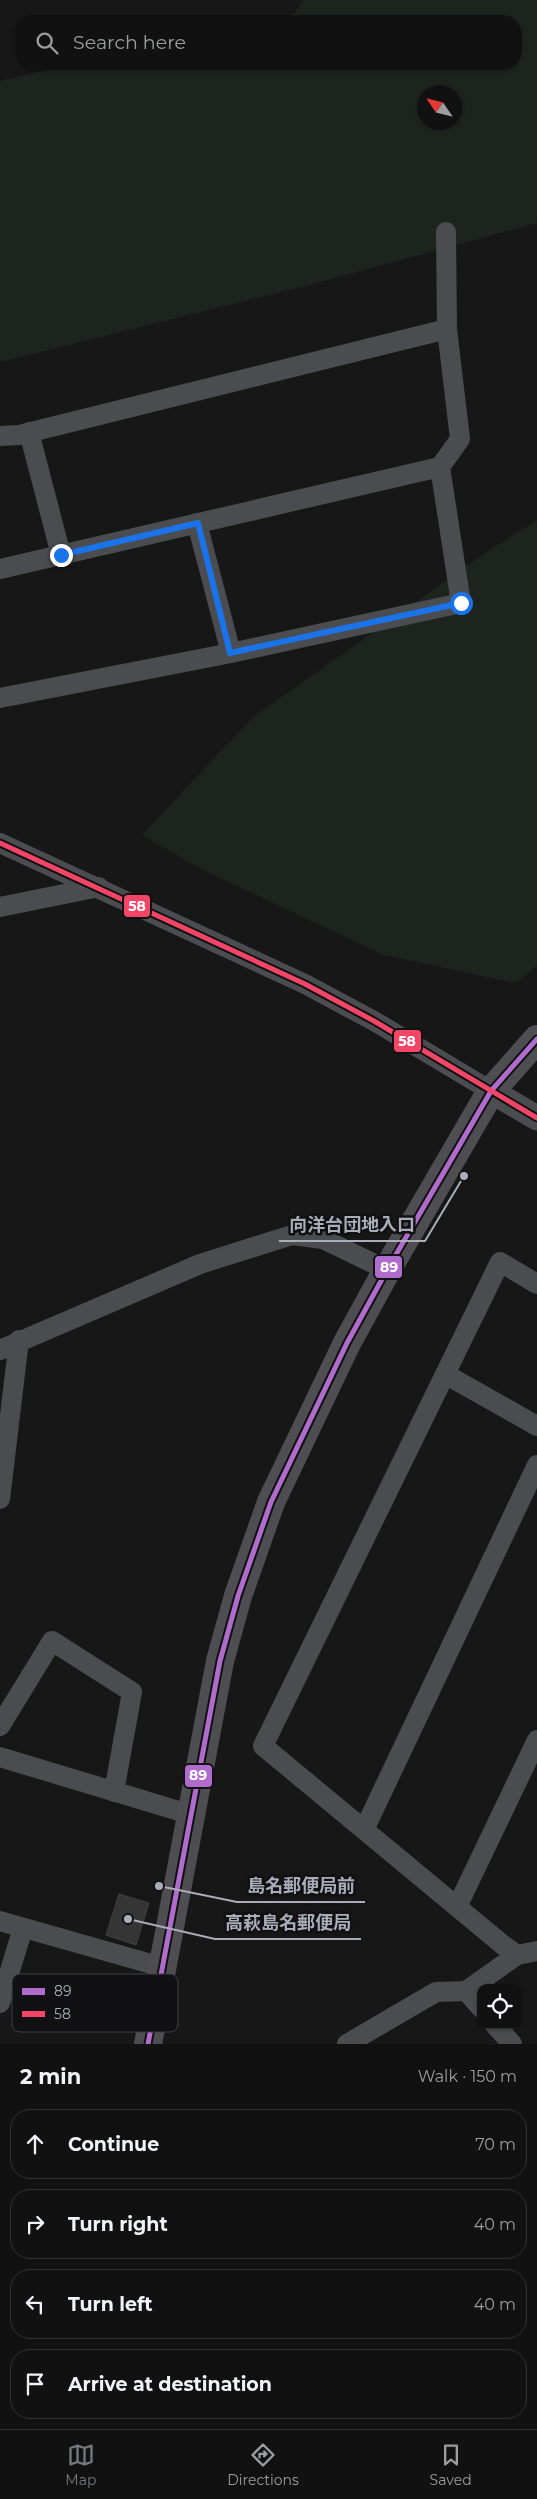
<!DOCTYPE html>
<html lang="en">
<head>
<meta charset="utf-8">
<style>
  :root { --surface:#111; --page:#1e1f1f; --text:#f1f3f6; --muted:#9c9d9f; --line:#303131; --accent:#757880 }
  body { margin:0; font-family:Montserrat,"Noto Sans JP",sans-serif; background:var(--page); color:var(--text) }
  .controls { position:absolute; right:15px; bottom:15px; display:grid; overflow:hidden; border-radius:10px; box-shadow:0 1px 4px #0004 }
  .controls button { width:45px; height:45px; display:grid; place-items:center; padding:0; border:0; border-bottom:1px solid var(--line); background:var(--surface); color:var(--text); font:25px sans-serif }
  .compass { position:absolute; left:417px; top:85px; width:45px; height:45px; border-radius:50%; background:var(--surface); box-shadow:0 1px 4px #0004; rotate:305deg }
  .stop { position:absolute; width:15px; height:15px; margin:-11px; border:4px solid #1a73e8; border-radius:50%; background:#fff }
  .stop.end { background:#1a73e8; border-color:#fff; box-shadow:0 1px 5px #0008 }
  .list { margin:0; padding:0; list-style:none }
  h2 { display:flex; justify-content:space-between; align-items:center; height:65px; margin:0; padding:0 20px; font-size:21px }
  h2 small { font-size:16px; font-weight:400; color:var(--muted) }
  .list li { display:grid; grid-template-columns:32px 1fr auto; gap:15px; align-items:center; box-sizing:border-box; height:70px; margin:0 10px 10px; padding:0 10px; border:1px solid var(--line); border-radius:20px }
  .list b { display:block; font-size:19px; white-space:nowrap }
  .list em { font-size:16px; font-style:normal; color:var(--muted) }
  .icon { flex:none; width:28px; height:28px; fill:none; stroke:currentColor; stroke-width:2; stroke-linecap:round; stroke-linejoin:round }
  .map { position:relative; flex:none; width:537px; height:2044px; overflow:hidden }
  .search { position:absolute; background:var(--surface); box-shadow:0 1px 4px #0004; left:15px; right:15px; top:15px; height:55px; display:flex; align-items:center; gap:12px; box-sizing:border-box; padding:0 18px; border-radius:20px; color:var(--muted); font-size:19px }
  .sheet { height:385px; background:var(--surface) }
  nav { display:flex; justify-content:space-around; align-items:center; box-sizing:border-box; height:70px; border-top:1px solid var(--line); background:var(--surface); font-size:14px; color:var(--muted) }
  nav a { display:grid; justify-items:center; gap:2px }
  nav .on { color:var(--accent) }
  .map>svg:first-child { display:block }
  .green { fill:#1d241e; fill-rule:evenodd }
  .building { fill:#353536; stroke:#3f4043 }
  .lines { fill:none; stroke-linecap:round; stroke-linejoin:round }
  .minor { stroke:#4b4c50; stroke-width:20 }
  .tertiary { stroke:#4b4c50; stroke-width:25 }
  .trunk { stroke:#4e4e52; stroke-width:28 }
  .bus-1-casing { stroke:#111113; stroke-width:9 }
  .bus-2-casing { stroke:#111113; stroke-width:9 }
  .bus-1 { stroke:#b06ccc; stroke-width:5 }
  .bus-2 { stroke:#f34667; stroke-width:5 }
  .route { stroke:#1a73e8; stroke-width:6 }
  .key { fill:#111113; stroke:#3e4045; stroke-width:1 }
  .key-label { font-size:14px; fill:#a8adb8 }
  .leader { fill:none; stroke:#a8adb8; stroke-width:2 }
  .callout-dot { fill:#a8adb8; stroke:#111113; stroke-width:2 }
  .callout-label { font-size:18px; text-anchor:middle; font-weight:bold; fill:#a8adb8; stroke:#111113; stroke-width:5; stroke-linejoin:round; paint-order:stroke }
  .line-badge { stroke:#111113; stroke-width:2 }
  .badge-label { font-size:14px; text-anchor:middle; font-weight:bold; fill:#fff }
</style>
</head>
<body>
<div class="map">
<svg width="537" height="2044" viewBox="0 0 537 2044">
  <rect width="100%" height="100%" fill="#171717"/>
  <path class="green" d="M304 0H537V223L309 285 0 362V81L73 64H516V21H260L294 13ZM424 92H454V122H424Z
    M537 520V966L516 983 384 955 201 869 142 835 252 718 485 553Z"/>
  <path class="building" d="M119 1894 149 1903 136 1945 106 1935Z"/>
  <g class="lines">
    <path class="minor" d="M446 232 447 329
      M29 432 61 555
      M0 436 19 435 447 329 460 439 440 467 461 603 231 653 0 698
      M197 523 231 653
      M0 569 440 467
      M0 843 305 984 374 1021 491 1091
      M0 907 99 887
      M537 1284 500 1262 263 1746 503 1945 517 1955 537 1951
      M0 1350 200 1264 292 1235 323 1239 387 1270
      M445 1374 537 1426
      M0 1499 19 1340
      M0 1726 52 1641 132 1692 114 1792
      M0 1757 192 1815
      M364 1830 537 1465
      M457 1907 537 1740
      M0 1921 162 1967
      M466 1991 481 2008
      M0 2003 23 1928
      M495 2025 512 2044
      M347 2044 436 1992 466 1991 517 1955"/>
    <path class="tertiary" d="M491 1091 537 1118"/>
    <path class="trunk" d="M148 2044 220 1661 238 1596 271 1502 347 1343 387 1270 491 1091 537 1039"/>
    <g class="bus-1-casing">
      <path id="bus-1" d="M148 2044 220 1661 238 1596 271 1502 347 1343 387 1270 491 1091 537 1039"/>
    </g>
    <g class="bus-2-casing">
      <path id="bus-2" d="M0 843 305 984 374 1021 537 1118"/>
    </g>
    <use href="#bus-1" class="bus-1"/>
    <use href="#bus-2" class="bus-2"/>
  </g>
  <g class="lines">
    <path class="route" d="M61 555 198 523 230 653 461 603"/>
  </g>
  <rect x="12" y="1974" width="166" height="58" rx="8" class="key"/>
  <rect x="22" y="1988" width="23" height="7" fill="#b06ccc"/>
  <rect x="22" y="2011" width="23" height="6" fill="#f34667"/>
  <g class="key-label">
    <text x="54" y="1996">89</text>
    <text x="54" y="2019">58</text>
  </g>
  <path class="leader" d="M464 1176L425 1241H279M159 1886L237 1902H365M128 1919L215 1939H361"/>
  <g class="callout-dot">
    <circle cx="464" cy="1176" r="5"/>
    <circle cx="159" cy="1886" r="5"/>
    <circle cx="128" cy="1919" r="5"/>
  </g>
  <g class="callout-label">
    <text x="352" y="1231">向洋台団地入口</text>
    <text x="301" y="1892">島名郵便局前</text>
    <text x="288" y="1929">高萩島名郵便局</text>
  </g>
  <g class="line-badge">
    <rect x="123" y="894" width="28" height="24" rx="5" fill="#f34667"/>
    <rect x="393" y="1029" width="29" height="24" rx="5" fill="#f34667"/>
    <rect x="374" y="1255" width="29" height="24" rx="5" fill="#b06ccc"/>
    <rect x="184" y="1764" width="29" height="24" rx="5" fill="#b06ccc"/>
  </g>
  <g class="badge-label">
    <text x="137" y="911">58</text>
    <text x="407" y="1046">58</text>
    <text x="389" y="1272">89</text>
    <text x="198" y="1780">89</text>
  </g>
</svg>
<div class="controls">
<button><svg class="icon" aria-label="locate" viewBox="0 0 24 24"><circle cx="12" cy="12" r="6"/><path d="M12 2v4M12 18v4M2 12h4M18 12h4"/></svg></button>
</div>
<svg class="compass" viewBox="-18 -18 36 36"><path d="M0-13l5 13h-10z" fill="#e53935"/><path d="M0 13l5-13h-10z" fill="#9c9d9f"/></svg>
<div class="stop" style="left:461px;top:603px"></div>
<div class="stop end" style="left:61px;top:555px"></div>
<div class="search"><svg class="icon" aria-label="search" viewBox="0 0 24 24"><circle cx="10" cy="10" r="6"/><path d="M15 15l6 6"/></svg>Search here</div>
</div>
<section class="sheet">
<h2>2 min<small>Walk · 150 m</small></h2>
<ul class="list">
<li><svg class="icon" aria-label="ahead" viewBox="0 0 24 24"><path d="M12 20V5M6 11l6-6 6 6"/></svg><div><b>Continue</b></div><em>70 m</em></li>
<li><svg class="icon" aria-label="right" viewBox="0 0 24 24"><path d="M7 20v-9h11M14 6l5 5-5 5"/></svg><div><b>Turn right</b></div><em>40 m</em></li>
<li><svg class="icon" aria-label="left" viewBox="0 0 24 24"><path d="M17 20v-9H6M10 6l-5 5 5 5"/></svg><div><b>Turn left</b></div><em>40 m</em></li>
<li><svg class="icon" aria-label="arrive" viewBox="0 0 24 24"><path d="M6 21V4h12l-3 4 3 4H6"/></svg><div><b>Arrive at destination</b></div></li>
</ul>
</section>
<nav>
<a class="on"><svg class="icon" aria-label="map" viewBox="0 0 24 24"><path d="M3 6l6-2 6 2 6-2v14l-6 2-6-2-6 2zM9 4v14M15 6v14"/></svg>Map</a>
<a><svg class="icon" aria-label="directions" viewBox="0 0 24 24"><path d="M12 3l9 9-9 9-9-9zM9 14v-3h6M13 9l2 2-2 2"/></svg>Directions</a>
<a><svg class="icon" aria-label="saved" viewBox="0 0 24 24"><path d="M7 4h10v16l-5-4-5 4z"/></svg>Saved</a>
</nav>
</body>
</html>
